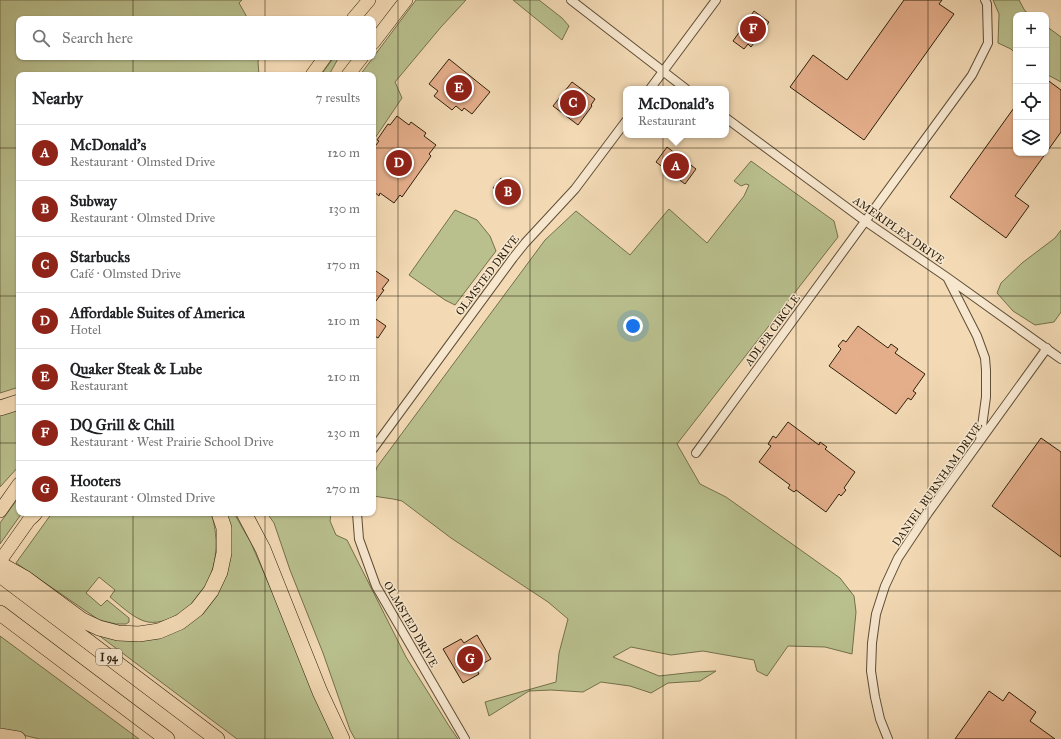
<!DOCTYPE html>
<html lang="en">
<head>
<meta charset="utf-8">
<style>
  :root { --surface:#fff; --page:#f6f6f6; --text:#202124; --muted:#757577; --line:#e0e0e0; --accent:#8f2418 }
  body { margin:0; font-family:"IM FELL Great Primer",serif; background:var(--page); color:var(--text) }
  .controls { position:absolute; right:12px; top:12px; display:grid; overflow:hidden; border-radius:8px; box-shadow:0 1px 3px #0004 }
  .controls button { width:36px; height:36px; display:grid; place-items:center; padding:0; border:0; border-bottom:1px solid var(--line); background:var(--surface); color:var(--text); font:20px sans-serif }
  .you { position:absolute; left:633px; top:326px; width:14px; height:14px; margin:-10px; border:3px solid #fff; border-radius:50%; background:#1a73e8; box-shadow:0 0 0 6px #1a73e833 }
  .badge { display:grid; place-items:center; width:26px; height:26px; border-radius:50%; background:var(--accent); color:#fff; font-size:13px; font-weight:700 }
  .pin { position:absolute; translate:-50% -50%; border:2px solid #fff; box-shadow:0 1px 4px #0006 }
  .popup { position:absolute; left:623px; top:86px; width:106px; height:52px; box-sizing:border-box; display:grid; place-content:center; border-radius:8px; background:var(--surface); filter:drop-shadow(0 1px 3px #0005); font-size:13px; white-space:nowrap; color:var(--muted) }
  .popup b { font-size:15px; color:var(--text) }
  .popup::after { content:''; position:absolute; left:50%; top:100%; margin-left:-8px; border:8px solid transparent; border-top-color:var(--surface) }
  .list { margin:0; padding:0; list-style:none }
  h2 { display:flex; justify-content:space-between; align-items:center; height:52px; margin:0; padding:0 16px; font-size:17px }
  h2 small { font-size:13px; font-weight:400; color:var(--muted) }
  .list li { display:grid; grid-template-columns:26px 1fr auto; gap:12px; align-items:center; box-sizing:border-box; height:56px; padding:0 16px; border-top:1px solid var(--line) }
  .list b { display:block; font-size:15px; white-space:nowrap }
  .list p { margin:0; font-size:13px; white-space:nowrap; color:var(--muted) }
  .list em { font-size:13px; font-style:normal; color:var(--muted) }
  .icon { flex:none; width:22px; height:22px; fill:none; stroke:currentColor; stroke-width:2; stroke-linecap:round; stroke-linejoin:round }
  .map { position:relative; flex:none; width:1061px; height:739px; overflow:hidden }
  .search { position:absolute; background:var(--surface); box-shadow:0 1px 3px #0004; left:16px; top:16px; width:360px; height:44px; display:flex; align-items:center; gap:10px; box-sizing:border-box; padding:0 14px; border-radius:8px; color:var(--muted); font-size:15px }
  .panel { position:absolute; background:var(--surface); box-shadow:0 1px 3px #0004; left:16px; top:72px; width:360px; height:444px; border-radius:8px }
  .map>svg:first-child { display:block }
  .green { fill:#b9c08e; stroke:#74704c }
  .building { fill:#e5ae8b; stroke:#2e200b }
  .lines { fill:none; stroke-linecap:round; stroke-linejoin:round }
  .street-casing { stroke:#5f4e36; stroke-width:10 }
  .primary-casing { stroke:#2e200b; stroke-width:14 }
  .highway-casing { stroke:#2e200b; stroke-width:16 }
  .street { stroke:#f7e7cf; stroke-width:8 }
  .primary { stroke:#f3dab5; stroke-width:13 }
  .highway { stroke:#f3dab5; stroke-width:15 }
  .grid { fill:none; stroke:#2e200b; stroke-width:1; stroke-opacity:0.55 }
  .labels { text-anchor:middle; stroke-width:3; stroke-linejoin:round; paint-order:stroke }
  .shield { fill:#f7e7cf; stroke:#6a5c46; stroke-width:1 }
  .shield-label { font-size:10px; font-weight:bold; fill:#2e200b }
  .street-label { font-size:11px; fill:#2e200b; stroke:#f7e7cf }
</style>
</head>
<body>
<div class="map">
<svg width="1061" height="739" viewBox="0 0 1061 739">
  <rect width="100%" height="100%" fill="#f3dab5"/>
  <filter id="stains"><feTurbulence type="fractalNoise" baseFrequency=".005" numOctaves="4"/><feColorMatrix values="0 0 0 0 .2 0 0 0 0 .09 0 0 0 0 .02 0 0 0 .5 -.17"/></filter>
  <radialGradient id="worn" r=".72"><stop offset=".6" stop-color="#630" stop-opacity="0"/><stop offset="1" stop-color="#630" stop-opacity=".3"/></radialGradient>
  <path class="green" d="M0 0H242L239 3 248 19H19V57H259L258 62 259 75H19V387L0 393Z
    M416 0H466L441 27 395 82 402 98 373 141V75H360Z
    M513 0H539L562 18 569 26 562 40Z
    M993 0H1019L1025 11 1031 15H1016V54L1011 49 998 43 999 14Z
    M1046 26 1061 37V82L1046 74Z
    M334 57H339L329 75H321Z
    M751 161 834 221 838 237 677 444 700 484 726 497 840 578 854 596 856 612 852 654 825 647 788 646 767 676 757 671 754 660 703 651 671 655 631 647 613 657 659 676 695 672 716 671 700 681 668 683 651 693 630 686 601 682 583 692 551 690 529 691 489 716 485 702 556 682 559 653 568 619 548 602 451 538 402 501 393 499 373 496V478L377 467 545 240 576 211 630 255 669 209 707 243 744 196 749 185 746 184 741 186 734 181Z
    M455 210 477 220 490 236 496 251 455 305 445 300 409 275Z
    M1061 230V312L1054 322 1035 325 1013 311 997 293 1001 283 1022 263 1055 238Z
    M19 409V466L0 487V414Z
    M19 497V513H22L0 544V523Z
    M52 513H211C223 549 214 589 182 612 172 618 160 624 148 622 135 620 120 605 110 597L115 590 99 577 86 593 101 606 107 600 129 618V622L126 624H116L99 620 16 563Z
    M224 513H234L251 543 336 739H237L97 634 118 640 208 603Z
    M267 513H331L330 521 336 535 347 540 406 657 449 726 458 739H355L350 730 323 653 290 570 274 523Z
    M0 636 139 739H40L14 733 0 731Z"/>
  <path class="building" d="M904 0H942L939 4 954 14 864 140 790 87 813 55 847 80Z
    M754 11 769 22 751 47 748 44 744 49 733 41Z
    M449 59 490 92 472 114 464 108 462 111 456 106 452 110 434 96 438 91 429 84Z
    M1046 79 1061 90V132L1046 153Z
    M572 82 595 99 591 105 592 106 578 125 553 106Z
    M1016 105V153H1046L1015 196 1029 206 1006 238 950 197Z
    M397 116 409 125 411 122 426 133 424 136 436 145 429 154 431 156 402 197 400 195 394 203 380 193 379 196 373 191V149L379 141 377 140 388 124 390 125Z
    M667 147 696 169 685 184 656 162Z
    M501 178 522 195 514 205 493 188Z
    M373 269 389 280 382 289 384 290 373 305Z
    M373 317 386 326 378 338 373 335Z
    M858 326 888 348 891 344 898 349 895 353 925 374 913 391 916 393 911 400 908 398 896 414 829 366 841 349 838 346 843 340 846 342Z
    M788 422 819 445 820 442 827 447 825 449 855 472 844 488 846 490 841 496 839 494 826 512 796 490 794 492 788 488 790 485 759 462 771 446 768 444 773 436 776 438Z
    M1041 438 1061 452V557L992 506Z
    M477 635 491 659 477 667 479 669 477 670 479 674 463 683 443 649 461 639 464 643Z
    M989 691 1003 701 1009 692 1036 712 1030 721 1055 739H955Z"/>
  <g class="lines">
    <g class="street-casing">
      <path id="street" d="M571 0 686 89
        M650 89 716 0
        M726 118 865 221 948 278 1061 359
        M948 279 977 336 985 358 986 370V397L980 441
        M373 449 513 258 525 243 575 189 626 121
        M696 453 972 75 988 43 987 4 985 0
        M357 513 359 539 376 586 465 739
        M888 739 880 719 875 697 871 671 872 643 876 614 885 586 898 558 928 513 1047 348"/>
    </g>
    <g class="primary-casing">
      <path id="primary" d="M353 19 369 0
        M373 43 406 0
        M312 75 325 57
        M348 75 362 57
        M0 511 19 484
        M0 561 34 513"/>
    </g>
    <g class="highway-casing">
      <path id="highway" d="M0 408 19 402
        M244 513 263 549 320 692 342 739
        M31 517 35 513
        M0 564 25 578 82 620 99 628 118 633 139 634 159 631 180 622 197 609 211 591 220 572 224 553V528L219 513
        M0 575 217 739
        M0 613 167 739
        M0 736 18 739"/>
    </g>
    <use href="#street" class="street"/>
    <use href="#primary" class="primary"/>
    <use href="#highway" class="highway"/>
  </g>
  <path class="grid" d="M133 0V19M265 0V19M398 0V739M530 0V739M663 0V739M796 0V739M928 0V739M133 57V75M265 57V75M0 148H19M373 148H1016M1046 148H1061M0 296H19M373 296H1061M0 443H19M373 443H1061M133 513V739M265 513V739M0 591H1061"/>
  <g class="labels">
    <rect class="shield" x="96" y="649" width="26" height="16" rx="3"/>
    <g class="shield-label">
      <text x="109" y="661">I 94</text>
    </g>
    <g class="street-label">
      <text transform="translate(899 230) rotate(35)" y="4">AMERIPLEX DRIVE</text>
      <text transform="translate(487 275) rotate(-53)" y="4">OLMSTED DRIVE</text>
      <text transform="translate(772 330) rotate(-54)" y="4">ADLER CIRCLE</text>
      <text transform="translate(937 484) rotate(-55)" y="4">DANIEL BURNHAM DRIVE</text>
      <text transform="translate(411 624) rotate(60)" y="4">OLMSTED DRIVE</text>
    </g>
  </g>
  <rect width="100%" height="100%" filter="url(#stains)"/>
  <rect width="100%" height="100%" fill="url(#worn)"/>
</svg>
<div class="controls">
<button>+</button>
<button>−</button>
<button><svg class="icon" aria-label="locate" viewBox="0 0 24 24"><circle cx="12" cy="12" r="6"/><path d="M12 2v4M12 18v4M2 12h4M18 12h4"/></svg></button>
<button><svg class="icon" aria-label="layers" viewBox="0 0 24 24"><path d="M12 4l9 5-9 5-9-5zM3 14l9 5 9-5"/></svg></button>
</div>
<div class="you"></div>
<div class="pin badge" style="left:676px;top:166px">A</div>
<div class="popup"><b>McDonald's</b>Restaurant</div>
<div class="pin badge" style="left:508px;top:192px">B</div>
<div class="pin badge" style="left:573px;top:103px">C</div>
<div class="pin badge" style="left:399px;top:163px">D</div>
<div class="pin badge" style="left:459px;top:88px">E</div>
<div class="pin badge" style="left:753px;top:29px">F</div>
<div class="pin badge" style="left:470px;top:659px">G</div>
<div class="search"><svg class="icon" aria-label="search" viewBox="0 0 24 24"><circle cx="10" cy="10" r="6"/><path d="M15 15l6 6"/></svg>Search here</div>
<section class="panel">
<h2>Nearby<small>7 results</small></h2>
<ul class="list">
<li><span class="badge">A</span><div><b>McDonald's</b><p>Restaurant · Olmsted Drive</p></div><em>120 m</em></li>
<li><span class="badge">B</span><div><b>Subway</b><p>Restaurant · Olmsted Drive</p></div><em>130 m</em></li>
<li><span class="badge">C</span><div><b>Starbucks</b><p>Café · Olmsted Drive</p></div><em>170 m</em></li>
<li><span class="badge">D</span><div><b>Affordable Suites of America</b><p>Hotel</p></div><em>210 m</em></li>
<li><span class="badge">E</span><div><b>Quaker Steak &amp; Lube</b><p>Restaurant</p></div><em>210 m</em></li>
<li><span class="badge">F</span><div><b>DQ Grill &amp; Chill</b><p>Restaurant · West Prairie School Drive</p></div><em>230 m</em></li>
<li><span class="badge">G</span><div><b>Hooters</b><p>Restaurant · Olmsted Drive</p></div><em>270 m</em></li>
</ul>
</section>
</div>
</body>
</html>
